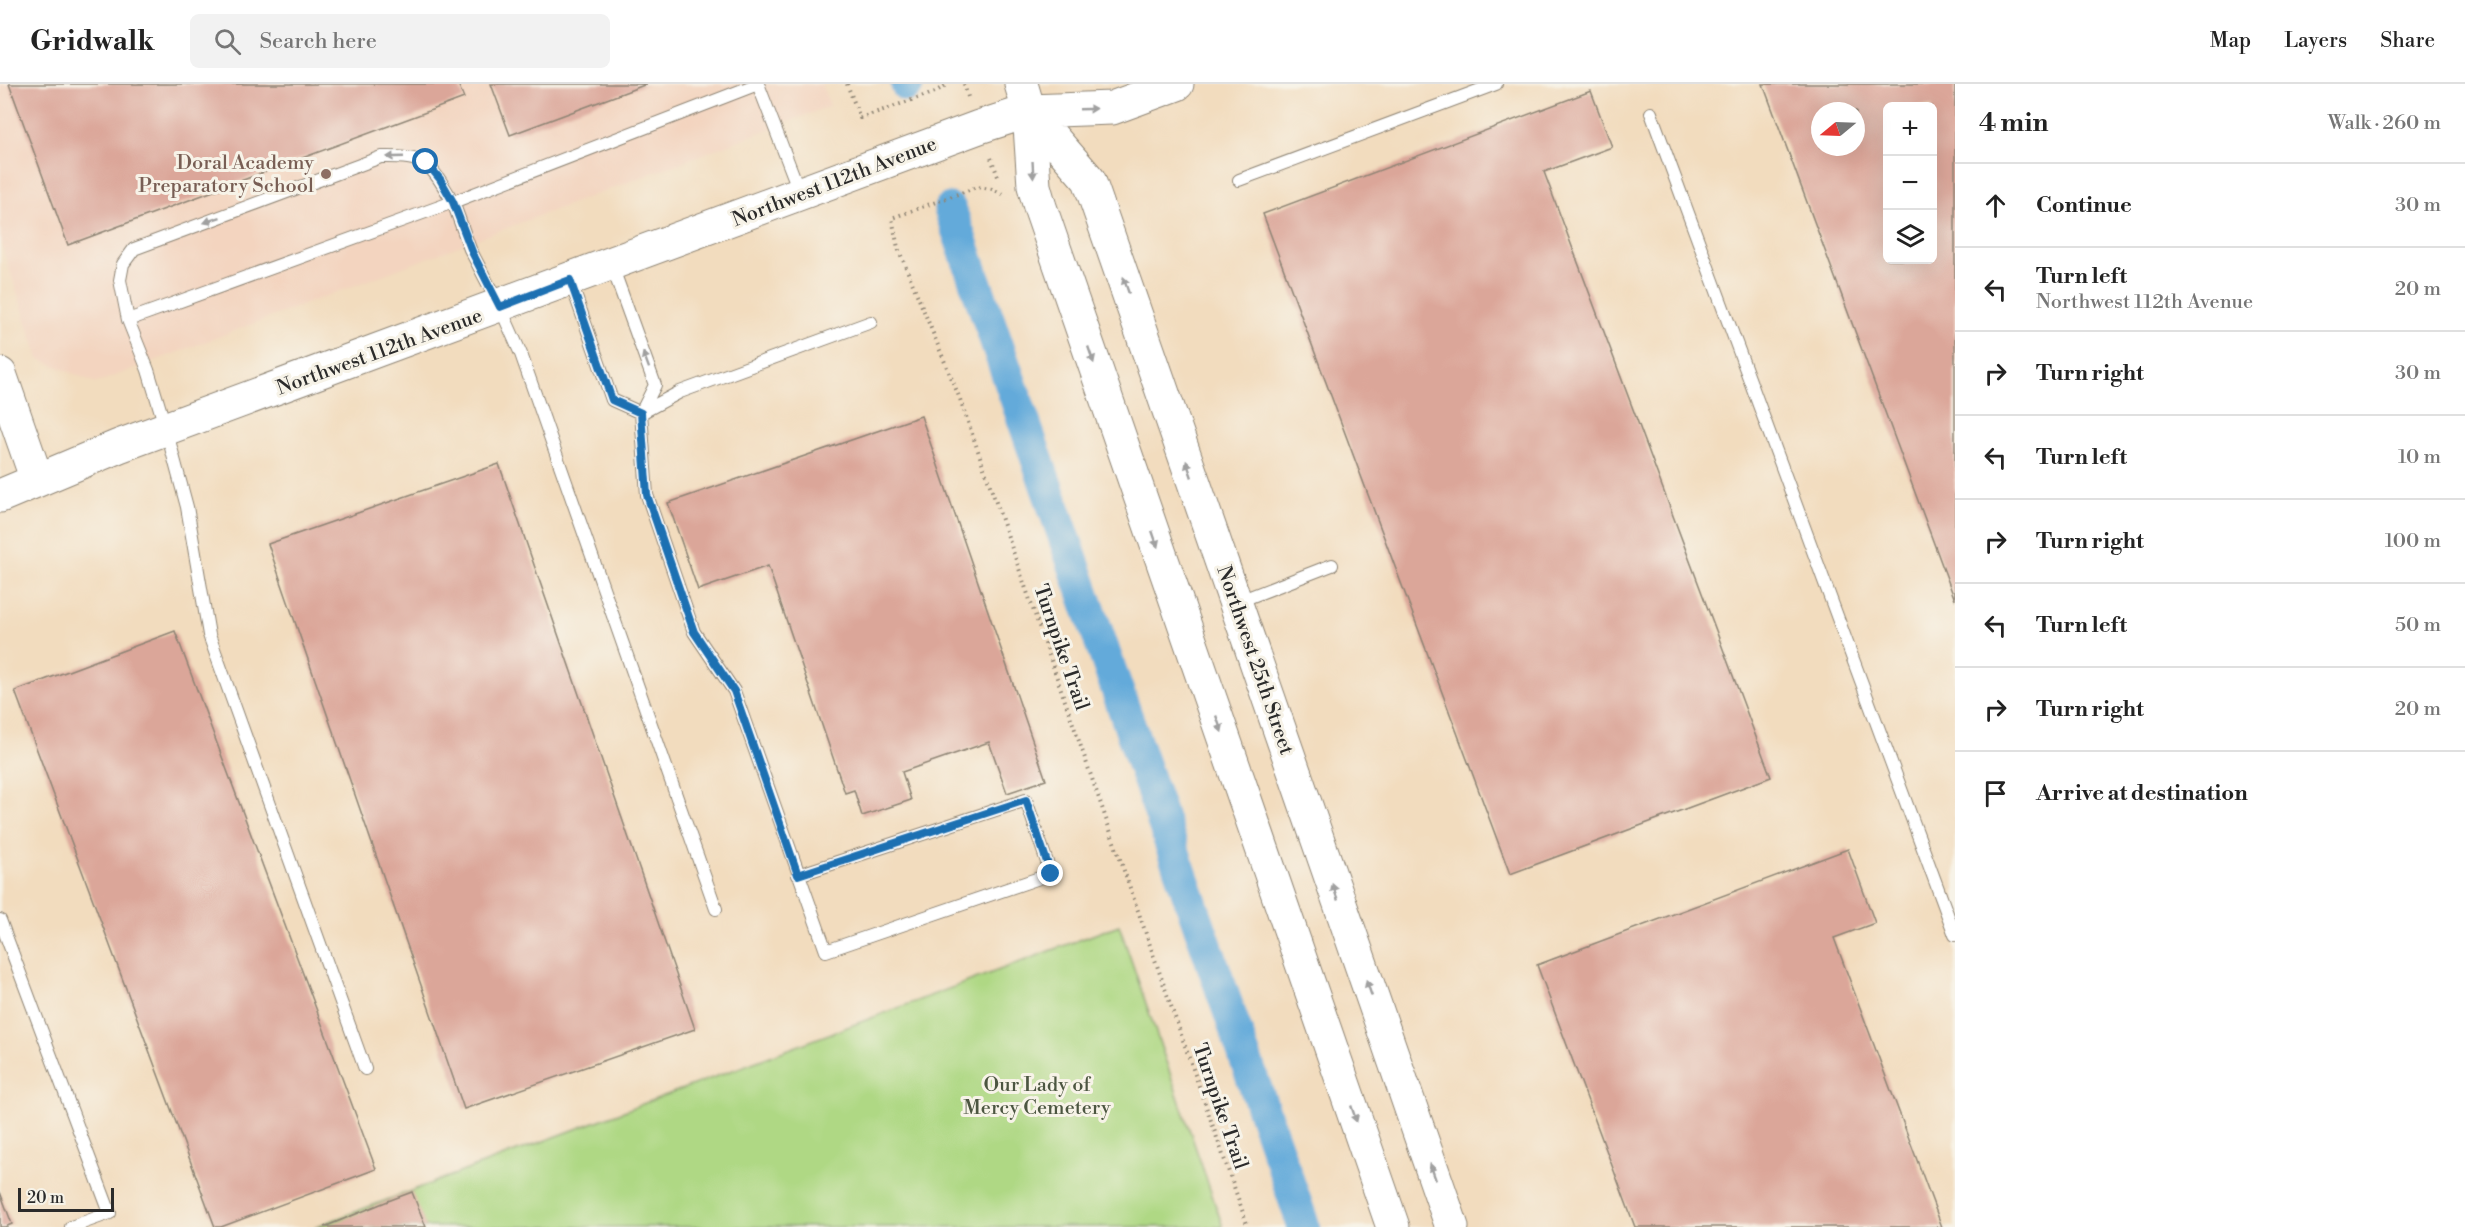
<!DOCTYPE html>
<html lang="en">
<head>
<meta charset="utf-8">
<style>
  :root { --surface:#fff; --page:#f2f2f2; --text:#222; --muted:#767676; --line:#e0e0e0 }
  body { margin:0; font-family:"Libre Bodoni",serif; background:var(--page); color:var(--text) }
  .controls { position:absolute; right:18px; top:18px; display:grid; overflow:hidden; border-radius:9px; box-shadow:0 6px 24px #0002 }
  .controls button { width:54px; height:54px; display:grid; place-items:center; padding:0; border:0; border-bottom:2px solid var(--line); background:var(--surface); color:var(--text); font:30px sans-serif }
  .compass { position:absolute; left:1811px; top:18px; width:54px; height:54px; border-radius:50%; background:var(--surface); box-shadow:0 6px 24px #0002; rotate:251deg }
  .scale { position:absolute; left:18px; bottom:15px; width:96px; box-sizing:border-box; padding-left:6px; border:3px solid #2b2b2b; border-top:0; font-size:16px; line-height:21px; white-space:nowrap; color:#2b2b2b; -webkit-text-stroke:4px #f7f3e8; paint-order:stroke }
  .stop { position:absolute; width:18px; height:18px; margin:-14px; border:4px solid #1f6fb2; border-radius:50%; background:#fff }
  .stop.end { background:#1f6fb2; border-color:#fff; box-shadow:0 2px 6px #0008 }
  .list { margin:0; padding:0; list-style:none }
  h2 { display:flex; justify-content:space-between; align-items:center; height:78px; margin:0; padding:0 24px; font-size:26px }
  h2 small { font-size:20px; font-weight:400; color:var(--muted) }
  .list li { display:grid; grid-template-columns:39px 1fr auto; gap:18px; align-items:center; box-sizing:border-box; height:84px; padding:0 24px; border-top:2px solid var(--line) }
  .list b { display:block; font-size:22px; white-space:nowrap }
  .list p { margin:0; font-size:20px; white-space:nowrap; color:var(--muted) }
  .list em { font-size:20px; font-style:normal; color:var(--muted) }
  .icon { flex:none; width:33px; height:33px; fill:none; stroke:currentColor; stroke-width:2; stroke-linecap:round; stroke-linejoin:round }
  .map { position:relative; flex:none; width:1955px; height:1143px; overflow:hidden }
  header { display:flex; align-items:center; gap:36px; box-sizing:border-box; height:84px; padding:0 30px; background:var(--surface); border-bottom:2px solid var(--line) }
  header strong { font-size:28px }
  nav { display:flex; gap:33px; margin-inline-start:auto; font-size:21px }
  .search { width:420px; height:54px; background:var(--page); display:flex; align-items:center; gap:15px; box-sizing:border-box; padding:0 21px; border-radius:9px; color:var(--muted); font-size:22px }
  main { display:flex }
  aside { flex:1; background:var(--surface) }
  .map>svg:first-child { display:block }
  .built { fill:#f3d4bf }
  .green { fill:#afd884; stroke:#6d8258; stroke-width:1.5 }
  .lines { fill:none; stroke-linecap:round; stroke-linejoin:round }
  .canal { stroke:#64aada; stroke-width:33 }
  .building { fill:#dba699; fill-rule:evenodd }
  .lane-casing { stroke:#8e8474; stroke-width:14 }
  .secondary-casing { stroke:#8e8474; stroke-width:35 }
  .path { stroke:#8e8474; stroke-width:4; stroke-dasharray:1.5 4.5; stroke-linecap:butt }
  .lane { stroke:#fff; stroke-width:12 }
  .secondary { stroke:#fff; stroke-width:33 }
  .oneway { fill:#a0a0a0 }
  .route { stroke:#1f6fb2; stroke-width:8 }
  .education-dot { fill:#8d6e63; stroke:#f7f3e8; stroke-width:2 }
  .labels { text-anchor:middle; stroke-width:6; stroke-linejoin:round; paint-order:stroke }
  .education-label { font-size:20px; fill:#785e54; stroke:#f7f3e8; text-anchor:end }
  .street-label { font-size:20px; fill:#2b2b2b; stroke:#f7f3e8 }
  .park-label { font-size:20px; fill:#4c5641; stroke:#f7f3e8 }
</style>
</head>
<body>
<header>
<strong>Gridwalk</strong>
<div class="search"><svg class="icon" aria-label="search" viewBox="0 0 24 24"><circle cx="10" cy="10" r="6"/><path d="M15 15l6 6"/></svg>Search here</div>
<nav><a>Map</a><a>Layers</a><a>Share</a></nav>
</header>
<main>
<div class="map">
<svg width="1955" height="1143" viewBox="0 0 1955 1143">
  <rect width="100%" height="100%" fill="#f7f3e8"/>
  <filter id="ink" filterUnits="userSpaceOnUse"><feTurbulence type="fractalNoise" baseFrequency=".0167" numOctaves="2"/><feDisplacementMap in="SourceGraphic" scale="12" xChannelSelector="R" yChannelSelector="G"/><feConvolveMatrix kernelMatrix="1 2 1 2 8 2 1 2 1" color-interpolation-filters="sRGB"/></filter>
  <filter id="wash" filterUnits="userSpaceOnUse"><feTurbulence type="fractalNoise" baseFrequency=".008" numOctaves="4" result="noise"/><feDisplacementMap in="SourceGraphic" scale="24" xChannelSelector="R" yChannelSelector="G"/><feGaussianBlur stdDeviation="1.35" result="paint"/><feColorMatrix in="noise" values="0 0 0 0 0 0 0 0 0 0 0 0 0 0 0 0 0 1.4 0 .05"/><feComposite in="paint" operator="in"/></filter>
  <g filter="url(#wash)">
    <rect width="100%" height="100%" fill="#f2dcbe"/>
    <path class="built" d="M0 0H822L830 22 96 299 39 275 0 157Z"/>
    <path class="green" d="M1119 841 1223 1143H315Z"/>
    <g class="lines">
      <path class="canal" d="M907 0V1
        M950 125 1304 1143"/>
    </g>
    <g id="blocks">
      <path class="building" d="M9 0H458L464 14 68 161Z
        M491 0H647L510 51Z
        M1763 0H1955V516ZM1888 22H1932V176H1888ZM1820 27H1856V63H1820Z
        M1591 7 1612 63 1544 88 1771 693 1510 790 1263 130Z
        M921 332 1046 696 1007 709 989 658 902 688 911 716 862 732 854 706 845 709 768 482 698 506 668 419Z
        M499 380 695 945 464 1025 268 460Z
        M175 547 376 1085 221 1143H215L15 607Z
        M1848 765 1875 839 1834 854 1942 1143H1635L1537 881Z
        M0 1108 12 1140 5 1143H0Z
        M412 1108 426 1143H324L388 1117Z"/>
    </g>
  </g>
  <g filter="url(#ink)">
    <use href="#blocks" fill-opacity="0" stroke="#8e8474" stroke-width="1.5"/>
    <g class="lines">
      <g class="lane-casing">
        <path id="lane" d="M1651 29 1955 851
          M1239 96 1496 0
          M612 182 655 301 641 329 647 411 694 548 734 607 826 867 1051 790 1026 716 798 791
          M570 196 612 316 641 329
          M128 236 120 196 123 180 134 165 381 73C427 72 430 79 453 118L758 0 800 109
          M641 329 680 308 871 238
          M1237 518 1332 481
          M0 836 110 1129 71 1143
          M365 985 209 551 187 423 166 345 148 286 128 236 453 118 470 165 500 223 521 270 716 825"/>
      </g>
      <g class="secondary-casing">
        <path id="secondary" d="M1021 0 1029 27 1034 102 1040 123 1393 1143
          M1029 27 1089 96 1452 1143
          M0 290 37 396
          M0 412 119 362 979 43 1029 27 1112 24 1177 0"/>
      </g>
      <path class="path" d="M847 0 860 34 935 8 948 0
        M964 0 968 13
        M991 74 999 95
        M1003 110 992 105 977 103 892 134 898 164 960 315 1248 1143"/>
      <use href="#lane" class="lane"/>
      <use href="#secondary" class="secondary"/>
    </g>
    <defs><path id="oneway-solid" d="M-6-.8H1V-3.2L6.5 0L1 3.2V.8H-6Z" transform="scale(1.5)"/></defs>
    <g class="oneway">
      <use href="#oneway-solid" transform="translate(1088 25) rotate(-2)"/>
      <use href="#oneway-solid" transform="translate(395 73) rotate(178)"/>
      <use href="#oneway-solid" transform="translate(1033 86) rotate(87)"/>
      <use href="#oneway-solid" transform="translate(212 136) rotate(161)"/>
      <use href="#oneway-solid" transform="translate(1126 201) rotate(-109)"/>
      <use href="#oneway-solid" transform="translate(1091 271) rotate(71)"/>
      <use href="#oneway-solid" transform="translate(646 276) rotate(-110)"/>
      <use href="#oneway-solid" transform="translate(1189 385) rotate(-109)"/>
      <use href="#oneway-solid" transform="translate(1155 455) rotate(71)"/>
      <use href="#oneway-solid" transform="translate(1219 640) rotate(71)"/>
      <use href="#oneway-solid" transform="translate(1335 808) rotate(-109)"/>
      <use href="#oneway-solid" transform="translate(1369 904) rotate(-109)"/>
      <use href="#oneway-solid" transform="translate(1354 1030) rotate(71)"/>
      <use href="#oneway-solid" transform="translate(1433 1088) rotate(-109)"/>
    </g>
  </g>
  <g class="lines" filter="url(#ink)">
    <path class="route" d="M426 78 440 95 453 118 473 170 500 223 570 196 612 316 641 329 647 411 694 548 734 607 798 791 1026 716 1051 790"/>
  </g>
  <circle class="education-dot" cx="326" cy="90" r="6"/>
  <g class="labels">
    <g class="education-label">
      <text x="314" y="85">Doral Academy<tspan x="314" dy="23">Preparatory School</tspan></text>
    </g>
    <g class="street-label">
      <text transform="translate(834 97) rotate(-21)" y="7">Northwest 112th Avenue</text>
      <text transform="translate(379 267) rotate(-20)" y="7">Northwest 112th Avenue</text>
      <text transform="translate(1062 563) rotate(71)" y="7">Turnpike Trail</text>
      <text transform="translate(1256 576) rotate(71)" y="7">Northwest 25th Street</text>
      <text transform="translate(1221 1022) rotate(71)" y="7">Turnpike Trail</text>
    </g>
    <g class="park-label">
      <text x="1037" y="1007">Our Lady of<tspan x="1037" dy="23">Mercy Cemetery</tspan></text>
    </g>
  </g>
</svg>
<div class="controls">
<button>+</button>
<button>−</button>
<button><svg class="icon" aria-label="layers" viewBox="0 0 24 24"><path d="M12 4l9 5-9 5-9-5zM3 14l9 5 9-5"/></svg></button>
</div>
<svg class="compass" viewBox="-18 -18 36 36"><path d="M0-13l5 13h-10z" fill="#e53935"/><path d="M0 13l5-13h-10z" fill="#767676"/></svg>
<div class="scale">20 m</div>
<div class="stop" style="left:426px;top:78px"></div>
<div class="stop end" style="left:1051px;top:790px"></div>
</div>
<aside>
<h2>4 min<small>Walk · 260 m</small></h2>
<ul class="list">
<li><svg class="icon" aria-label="ahead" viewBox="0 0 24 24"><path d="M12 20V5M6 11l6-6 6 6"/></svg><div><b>Continue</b></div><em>30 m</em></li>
<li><svg class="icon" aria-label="left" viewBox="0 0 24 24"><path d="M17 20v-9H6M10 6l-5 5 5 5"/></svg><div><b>Turn left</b><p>Northwest 112th Avenue</p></div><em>20 m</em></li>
<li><svg class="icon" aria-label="right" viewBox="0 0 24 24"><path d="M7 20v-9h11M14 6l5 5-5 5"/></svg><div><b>Turn right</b></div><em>30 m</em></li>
<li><svg class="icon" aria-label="left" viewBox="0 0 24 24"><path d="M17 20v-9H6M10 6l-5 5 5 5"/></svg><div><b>Turn left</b></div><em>10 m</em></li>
<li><svg class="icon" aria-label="right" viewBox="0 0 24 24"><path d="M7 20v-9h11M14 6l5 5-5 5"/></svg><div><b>Turn right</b></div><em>100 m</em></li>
<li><svg class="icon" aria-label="left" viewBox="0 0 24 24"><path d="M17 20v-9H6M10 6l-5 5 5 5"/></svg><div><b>Turn left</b></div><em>50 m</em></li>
<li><svg class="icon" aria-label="right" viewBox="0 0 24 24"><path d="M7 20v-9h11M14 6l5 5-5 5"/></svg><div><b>Turn right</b></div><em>20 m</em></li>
<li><svg class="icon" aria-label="arrive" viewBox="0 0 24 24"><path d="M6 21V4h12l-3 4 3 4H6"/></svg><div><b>Arrive at destination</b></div></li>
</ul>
</aside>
</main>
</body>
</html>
